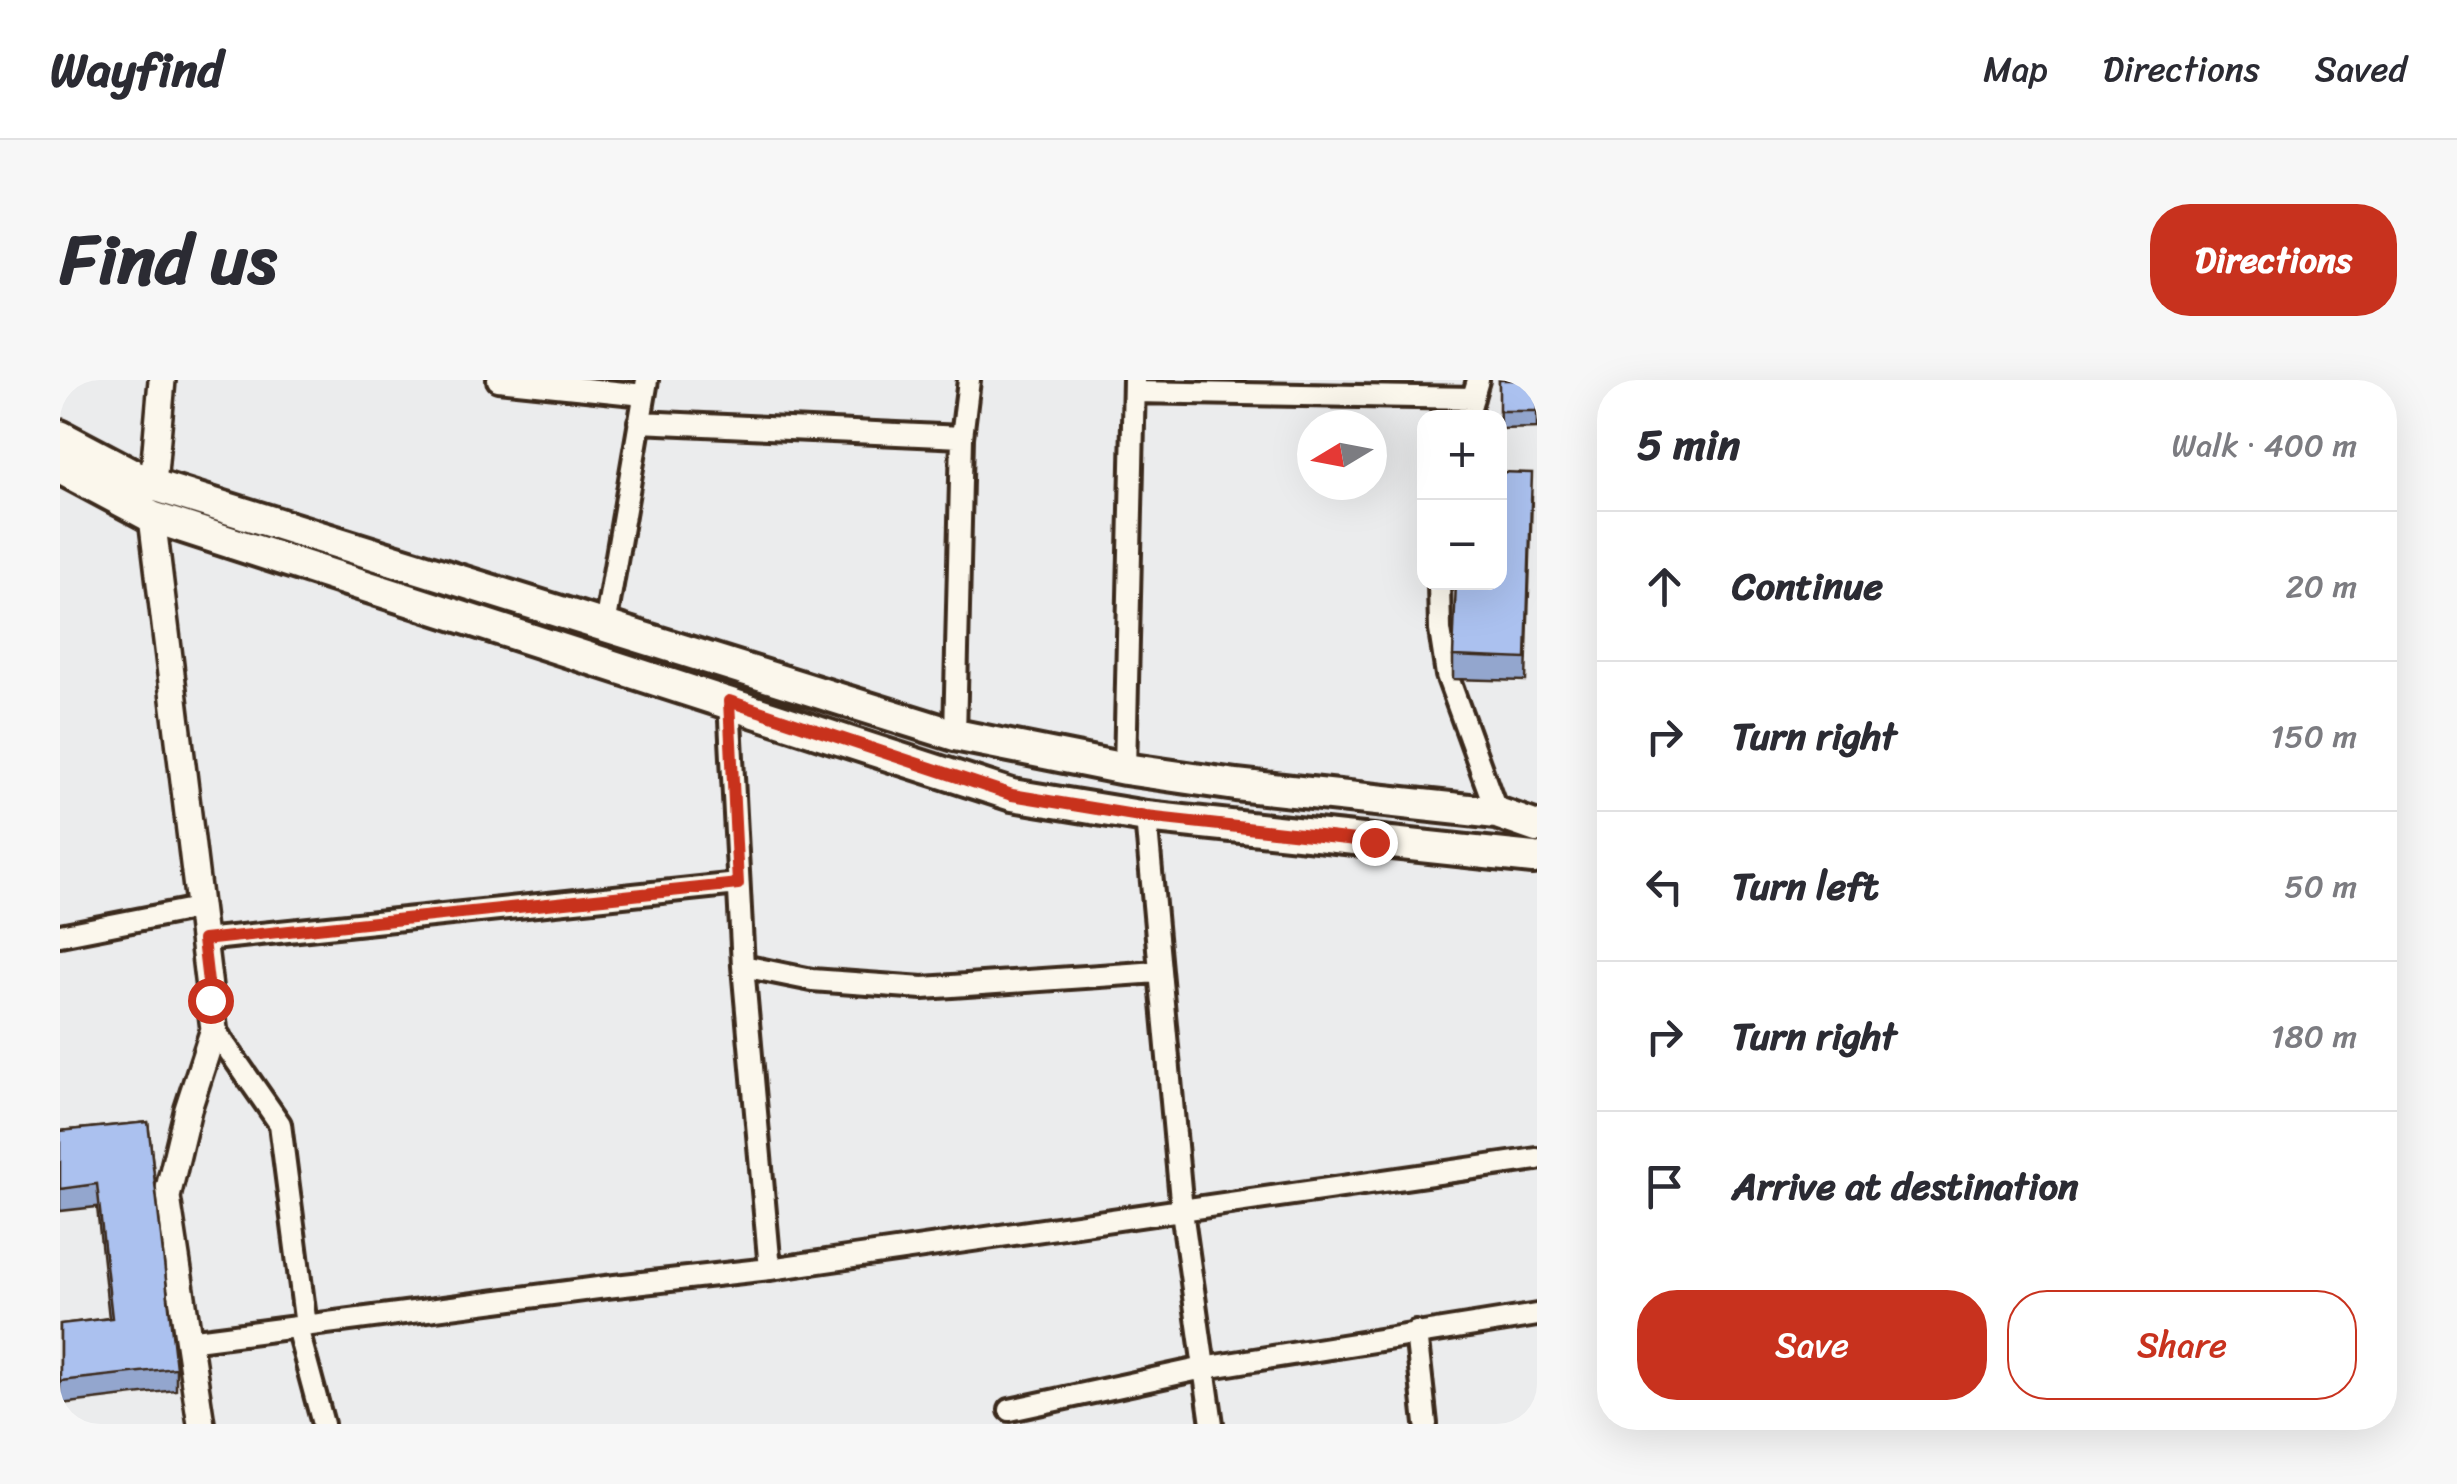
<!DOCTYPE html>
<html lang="en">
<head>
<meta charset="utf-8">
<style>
  :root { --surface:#fff; --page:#f7f7f7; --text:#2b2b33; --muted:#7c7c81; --line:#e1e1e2; --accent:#c8321e }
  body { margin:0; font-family:Sriracha,sans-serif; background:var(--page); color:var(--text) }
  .controls { position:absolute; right:30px; top:30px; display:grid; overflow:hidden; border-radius:20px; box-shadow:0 10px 40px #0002 }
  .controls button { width:90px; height:90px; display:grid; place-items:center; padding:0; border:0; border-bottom:2px solid var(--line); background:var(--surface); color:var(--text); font:50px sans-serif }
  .compass { position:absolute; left:1237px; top:30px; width:90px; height:90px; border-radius:50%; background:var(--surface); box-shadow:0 10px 40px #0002; rotate:260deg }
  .stop { position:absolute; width:30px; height:30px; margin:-22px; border:8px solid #c8321e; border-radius:50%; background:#fff }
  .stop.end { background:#c8321e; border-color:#fff; box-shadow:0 2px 10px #0008 }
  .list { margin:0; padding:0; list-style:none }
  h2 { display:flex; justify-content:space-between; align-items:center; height:130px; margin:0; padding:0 40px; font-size:42px }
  h2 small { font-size:32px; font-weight:400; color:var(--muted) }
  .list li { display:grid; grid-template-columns:65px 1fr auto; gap:30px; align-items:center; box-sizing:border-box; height:150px; padding:0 40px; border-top:2px solid var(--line) }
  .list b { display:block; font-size:38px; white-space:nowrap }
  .list em { font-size:32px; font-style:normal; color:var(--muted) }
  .actions { display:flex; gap:20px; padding:30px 40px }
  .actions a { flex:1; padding:22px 0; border:2px solid var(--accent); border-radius:40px; text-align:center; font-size:35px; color:var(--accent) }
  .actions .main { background:var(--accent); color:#fff }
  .icon { flex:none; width:55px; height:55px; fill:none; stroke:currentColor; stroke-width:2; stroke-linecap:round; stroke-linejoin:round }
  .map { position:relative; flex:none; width:1477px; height:1044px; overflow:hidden; border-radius:40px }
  header { display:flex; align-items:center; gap:60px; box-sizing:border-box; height:140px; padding:0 50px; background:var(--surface); border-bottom:2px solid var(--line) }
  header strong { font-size:48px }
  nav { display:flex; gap:55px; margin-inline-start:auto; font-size:35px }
  .intro { display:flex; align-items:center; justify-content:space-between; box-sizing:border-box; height:240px; padding:0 60px }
  h1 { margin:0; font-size:70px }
  .button { padding:25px 45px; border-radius:40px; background:var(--accent); color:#fff; font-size:35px; font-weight:700 }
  main { display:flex; gap:60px; padding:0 60px }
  aside { flex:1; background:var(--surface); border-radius:40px; box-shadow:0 10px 40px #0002 }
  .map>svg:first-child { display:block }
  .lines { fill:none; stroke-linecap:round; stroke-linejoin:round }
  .minor-casing { stroke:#3b2a1e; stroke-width:28 }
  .tertiary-casing { stroke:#3b2a1e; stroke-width:32 }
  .secondary-casing { stroke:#3b2a1e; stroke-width:38 }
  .minor { stroke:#fbf7ec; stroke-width:20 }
  .tertiary { stroke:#fbf7ec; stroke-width:25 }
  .secondary { stroke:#fbf7ec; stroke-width:30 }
  .wall { fill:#93a6ce; stroke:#3b2a1e; stroke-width:2.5 }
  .building { fill:#abc1ef; stroke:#3b2a1e; stroke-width:2.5 }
  .route { stroke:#c8321e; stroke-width:12 }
</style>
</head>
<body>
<header>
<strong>Wayfind</strong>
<nav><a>Map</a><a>Directions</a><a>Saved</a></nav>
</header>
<div class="intro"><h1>Find us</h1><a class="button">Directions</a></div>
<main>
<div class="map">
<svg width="1477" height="1044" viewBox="0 0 1477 1044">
  <rect width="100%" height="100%" fill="#ebeced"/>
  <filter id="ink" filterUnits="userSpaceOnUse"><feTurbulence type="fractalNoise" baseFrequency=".01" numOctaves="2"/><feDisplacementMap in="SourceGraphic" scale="20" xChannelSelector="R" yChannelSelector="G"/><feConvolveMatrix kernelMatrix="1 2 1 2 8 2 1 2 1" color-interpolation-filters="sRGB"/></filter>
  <g filter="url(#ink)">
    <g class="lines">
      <g class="minor-casing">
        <path id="minor" d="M438 0 584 15
          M1074 12 1413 18
          M1407 38 1418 0
          M579 42 902 57
          M1379 202 1380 250 1387 295 1437 433
          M545 246 587 0
          M669 321 683 586 710 889
          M895 355 902 57 909 0
          M1065 389 1074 0
          M1086 437 1122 831 1152 1044
          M0 555 138 528
          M143 560 678 504
          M683 586 752 600 863 608 1098 592
          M154 649 220 744 246 946
          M237 947 263 1044
          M1356 952 1366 1044
          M128 961 546 907 710 889 1477 779
          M950 1030 1144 988 1477 935"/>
      </g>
      <g class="tertiary-casing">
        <path id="tertiary" d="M93 105 102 0
          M92 137 154 649 128 729 107 817 141 1044"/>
      </g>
      <g class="secondary-casing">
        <path id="secondary" d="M0 56 93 105 895 355 1065 389 1176 405 1437 433 1477 447
          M0 88 92 137 952 415 1086 437 1473 478"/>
      </g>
      <use href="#minor" class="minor"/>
      <use href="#tertiary" class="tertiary"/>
      <use href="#secondary" class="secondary"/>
    </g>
    <path class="wall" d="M1439 0H1477V48L1440 49Z
      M1472 116 1466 301 1393 299V276Z
      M88 742 116 988V1010L0 1024V944L49 938 37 827 0 831V751Z"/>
    <path class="building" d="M1439 0H1477V31H1439Z
      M1440 92 1472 93 1466 279 1393 276 1396 202H1440Z
      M88 742 116 988 0 1001V944L52 938 37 804 0 809V751Z"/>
  </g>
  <g class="lines" filter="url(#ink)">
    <path class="route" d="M150 620 143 560 678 504 669 321 952 415 1086 437 1314 462"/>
  </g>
</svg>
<div class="controls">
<button>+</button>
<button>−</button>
</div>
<svg class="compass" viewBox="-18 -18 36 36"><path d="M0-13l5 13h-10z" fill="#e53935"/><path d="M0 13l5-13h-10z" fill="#7c7c81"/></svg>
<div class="stop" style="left:150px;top:620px"></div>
<div class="stop end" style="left:1314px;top:462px"></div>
</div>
<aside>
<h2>5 min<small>Walk · 400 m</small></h2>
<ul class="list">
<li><svg class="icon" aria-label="ahead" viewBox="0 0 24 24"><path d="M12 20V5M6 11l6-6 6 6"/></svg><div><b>Continue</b></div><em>20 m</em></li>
<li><svg class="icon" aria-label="right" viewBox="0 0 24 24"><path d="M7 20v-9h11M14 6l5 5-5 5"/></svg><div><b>Turn right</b></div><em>150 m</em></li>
<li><svg class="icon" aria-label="left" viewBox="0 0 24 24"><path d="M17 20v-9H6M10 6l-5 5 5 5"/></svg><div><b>Turn left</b></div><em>50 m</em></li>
<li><svg class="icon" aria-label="right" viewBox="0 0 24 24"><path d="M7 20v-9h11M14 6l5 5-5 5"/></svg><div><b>Turn right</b></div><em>180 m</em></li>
<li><svg class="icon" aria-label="arrive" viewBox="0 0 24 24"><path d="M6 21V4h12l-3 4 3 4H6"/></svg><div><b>Arrive at destination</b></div></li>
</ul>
<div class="actions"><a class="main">Save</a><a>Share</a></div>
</aside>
</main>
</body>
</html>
